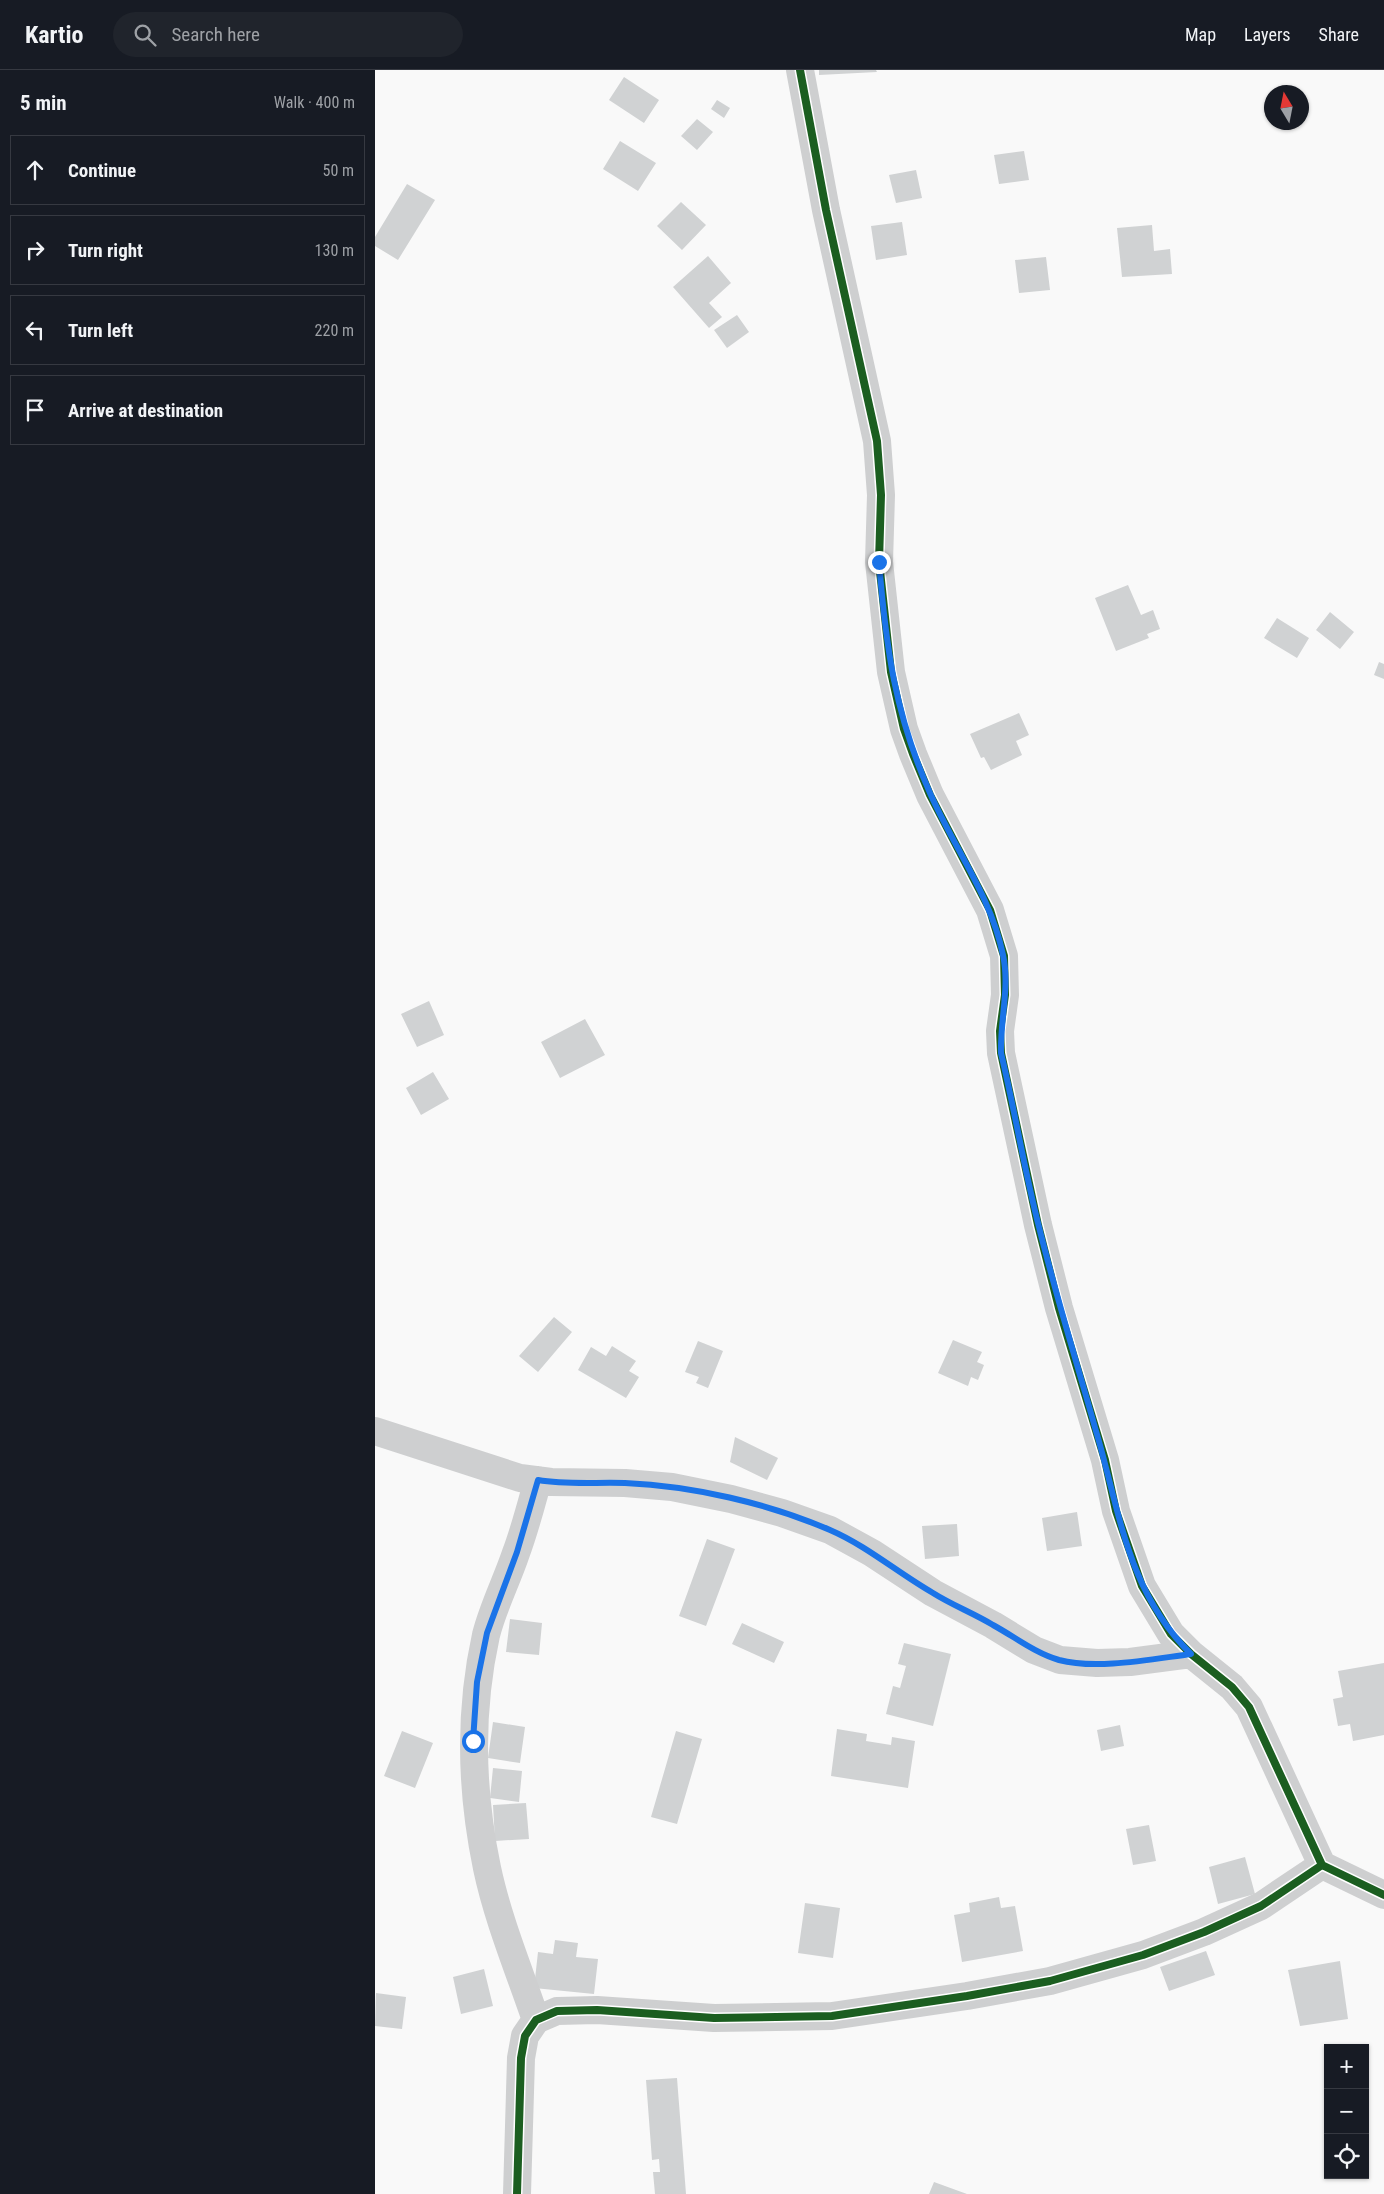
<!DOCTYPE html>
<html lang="en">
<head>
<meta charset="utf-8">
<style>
  :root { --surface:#171b24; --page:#20242c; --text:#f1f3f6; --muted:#9ea1a6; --line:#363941 }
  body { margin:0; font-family:"Roboto Condensed",sans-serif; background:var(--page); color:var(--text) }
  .controls { position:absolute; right:15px; bottom:15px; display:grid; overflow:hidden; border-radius:0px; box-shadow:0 1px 4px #0004 }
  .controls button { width:45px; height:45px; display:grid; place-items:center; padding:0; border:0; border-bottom:1px solid var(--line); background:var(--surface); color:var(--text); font:25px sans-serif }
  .compass { position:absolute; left:889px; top:15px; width:45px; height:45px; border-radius:50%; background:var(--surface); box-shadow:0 1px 4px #0004; rotate:350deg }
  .stop { position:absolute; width:15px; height:15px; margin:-11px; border:4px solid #1a73e8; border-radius:50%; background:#fff }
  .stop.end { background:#1a73e8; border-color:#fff; box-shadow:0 1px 5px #0008 }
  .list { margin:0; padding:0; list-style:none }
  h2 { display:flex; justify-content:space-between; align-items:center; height:65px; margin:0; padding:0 20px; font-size:21px }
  h2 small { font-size:16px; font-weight:400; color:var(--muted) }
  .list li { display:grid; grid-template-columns:32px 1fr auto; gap:15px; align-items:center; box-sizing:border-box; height:70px; margin:0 10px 10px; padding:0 10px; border:1px solid var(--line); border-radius:0px }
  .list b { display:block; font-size:19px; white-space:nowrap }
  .list em { font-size:16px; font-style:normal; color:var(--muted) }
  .icon { flex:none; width:28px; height:28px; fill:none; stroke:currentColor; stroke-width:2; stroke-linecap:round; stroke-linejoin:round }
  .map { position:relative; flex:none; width:1009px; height:2124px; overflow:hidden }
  header { display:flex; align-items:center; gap:30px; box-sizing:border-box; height:70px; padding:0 25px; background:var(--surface); border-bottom:1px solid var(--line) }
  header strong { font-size:24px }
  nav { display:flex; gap:28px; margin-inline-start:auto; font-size:18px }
  .search { width:350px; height:45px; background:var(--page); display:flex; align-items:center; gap:12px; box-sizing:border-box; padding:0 18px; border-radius:28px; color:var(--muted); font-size:19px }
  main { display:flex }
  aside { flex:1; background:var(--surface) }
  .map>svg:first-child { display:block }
  .building { fill:#d0d2d3 }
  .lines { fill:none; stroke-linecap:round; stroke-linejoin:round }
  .minor { stroke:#cecfd0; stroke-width:28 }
  .cycleway-casing { stroke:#fff; stroke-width:11 }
  .cycleway { stroke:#1b5e20; stroke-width:8 }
  .route { stroke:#1a73e8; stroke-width:6 }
</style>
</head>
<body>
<header>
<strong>Kartio</strong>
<div class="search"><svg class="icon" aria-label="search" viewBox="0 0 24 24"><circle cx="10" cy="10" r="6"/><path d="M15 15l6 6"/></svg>Search here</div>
<nav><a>Map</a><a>Layers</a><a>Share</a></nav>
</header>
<main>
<aside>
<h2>5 min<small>Walk · 400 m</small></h2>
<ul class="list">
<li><svg class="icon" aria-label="ahead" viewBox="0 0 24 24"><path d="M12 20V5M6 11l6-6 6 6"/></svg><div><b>Continue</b></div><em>50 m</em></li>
<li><svg class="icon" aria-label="right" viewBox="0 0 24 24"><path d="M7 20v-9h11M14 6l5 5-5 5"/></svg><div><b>Turn right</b></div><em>130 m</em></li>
<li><svg class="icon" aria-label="left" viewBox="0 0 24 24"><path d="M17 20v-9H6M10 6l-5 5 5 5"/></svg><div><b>Turn left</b></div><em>220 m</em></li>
<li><svg class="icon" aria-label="arrive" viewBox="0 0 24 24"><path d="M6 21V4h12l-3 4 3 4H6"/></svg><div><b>Arrive at destination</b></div></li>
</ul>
</aside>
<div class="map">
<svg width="1009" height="2124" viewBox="0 0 1009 2124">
  <rect width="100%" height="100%" fill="#f9f9f9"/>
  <path class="building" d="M444 0H501L502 2 444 5Z
    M249 7 284 30 269 53 234 30Z
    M342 30 355 38 349 48 336 39Z
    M322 49 338 62 322 80 306 66Z
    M245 71 281 93 263 121 228 99Z
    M649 81 654 110 624 114 619 85Z
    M541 100 547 128 521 133 514 105Z
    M32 114 60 130 23 190 0 176V167Z
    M306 132 331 155 307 180 282 156Z
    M527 152 532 185 501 190 496 156Z
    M777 155 779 181 795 179 797 204 747 207 742 158Z
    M333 186 356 213 334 233 347 247 334 258 298 217Z
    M671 187 675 220 644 223 640 190Z
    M362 245 374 262 352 278 339 260Z
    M753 515 766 545 778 540 785 559 772 564 774 568 741 581 720 528Z
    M955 542 979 562 965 579 941 560Z
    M902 548 934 568 922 588 889 568Z
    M1004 592 1009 594V609L999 605Z
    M644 643 654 665 641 671 647 685 616 700 609 687 606 688 595 664Z
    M54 931 69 965 42 977 26 944Z
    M210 949 230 985 185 1008 166 972Z
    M58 1002 74 1029 46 1045 31 1018Z
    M179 1247 197 1262 163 1302 144 1286Z
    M578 1270 607 1282 602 1292 609 1295 603 1310 596 1307 593 1316 563 1303Z
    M323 1271 348 1281 333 1318 321 1313 324 1307 310 1302Z
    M237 1276 261 1291 254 1301 264 1307 251 1328 203 1300 216 1277 231 1286Z
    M360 1367 403 1388 392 1410 355 1392Z
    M702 1442 707 1476 672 1481 667 1448Z
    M582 1454 584 1486 550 1489 547 1456Z
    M332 1469 360 1479 331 1556 304 1546Z
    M135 1549 167 1553 164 1585 131 1582Z
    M367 1553 409 1572 399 1593 357 1574Z
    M529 1573 576 1584 558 1656 511 1644 518 1616 525 1618 531 1596 523 1594Z
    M1009 1593V1665L978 1671 975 1654 963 1656 958 1629 968 1627 963 1601Z
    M118 1652 150 1657 145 1693 113 1688Z
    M745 1655 749 1676 726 1681 722 1660Z
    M462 1659 492 1664 491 1671 516 1675 517 1667 540 1671 533 1718 456 1706Z
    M27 1661 58 1673 40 1718 9 1706Z
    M301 1661 327 1669 302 1754 276 1747Z
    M118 1698 147 1701 144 1732 115 1728Z
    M151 1733 154 1769 120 1771 118 1735Z
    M774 1755 781 1791 758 1795 751 1759Z
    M870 1787 880 1824 843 1834 834 1797Z
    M624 1827 626 1838 640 1836 648 1881 587 1892 579 1845 595 1842 594 1833Z
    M430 1833 465 1838 458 1888 423 1883Z
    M180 1870 203 1873 201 1887 223 1889 219 1924 159 1918 163 1882 178 1884Z
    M831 1881 840 1905 794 1921 785 1897Z
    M965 1891 973 1949 925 1956 913 1900Z
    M109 1899 118 1936 86 1944 78 1907Z
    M1 1923 31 1927 27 1959 0 1956Z
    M302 2008 311 2124H280L278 2102H285L284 2089 277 2090 271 2010Z
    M559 2112 592 2124H554Z"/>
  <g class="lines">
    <path class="minor" d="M425 0 451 140 502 371 506 425 504 492 516 602 529 659 538 684 555 725 615 840 629 886 630 925 625 961 626 983 663 1155 684 1238 730 1390 741 1441 767 1516 796 1564 816 1584 857 1617 874 1637 947 1795 1009 1825
      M0 1361 145 1408 176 1412 250 1413 297 1417 356 1429 407 1443 455 1460 497 1483 558 1523 618 1555 659 1580 685 1590 722 1593 755 1592 816 1584
      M161 1950C144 1900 123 1850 112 1798 96 1721 94 1642 111 1565 118 1537 132 1510 141 1483 150 1459 156 1435 163 1410
      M142 2124 146 1988 150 1966 161 1950 182 1941 222 1940 339 1948 457 1946 592 1926 675 1911 768 1885 829 1862 886 1836 947 1795"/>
    <g class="cycleway-casing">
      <path id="cycleway" d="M425 0 451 140 502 371 506 425 504 492 516 602 529 659 538 684 555 725 615 840 629 886 630 925 625 961 626 983 663 1155 684 1238 730 1390 741 1441 767 1516 796 1564 816 1584 857 1617 874 1637 947 1795 1009 1825
        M142 2124 146 1988 150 1966 161 1950 182 1941 222 1940 339 1948 457 1946 592 1926 675 1911 768 1885 829 1862 886 1836 947 1795"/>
    </g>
    <use href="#cycleway" class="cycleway"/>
  </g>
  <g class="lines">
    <path class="route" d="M98 1671 102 1612 112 1563 142 1482 163 1410C192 1415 221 1412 250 1413 318 1416 392 1433 455 1460 492 1476 523 1503 558 1523 577 1535 598 1543 618 1555 640 1567 660 1583 684 1590 722 1600 777 1589 816 1584 752 1521 745 1442 721 1361 702 1293 681 1226 664 1157 649 1099 640 1041 626 983 625 950 635 917 628 885 616 826 579 778 555 723 520 644 511 578 504 492"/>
  </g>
</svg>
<div class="controls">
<button>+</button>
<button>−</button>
<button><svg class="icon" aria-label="locate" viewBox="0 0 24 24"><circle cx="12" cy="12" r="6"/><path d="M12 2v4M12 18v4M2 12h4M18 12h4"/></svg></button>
</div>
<svg class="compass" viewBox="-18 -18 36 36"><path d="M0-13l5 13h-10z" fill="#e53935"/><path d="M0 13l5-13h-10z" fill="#9ea1a6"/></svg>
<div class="stop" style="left:98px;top:1671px"></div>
<div class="stop end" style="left:504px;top:492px"></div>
</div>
</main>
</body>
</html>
